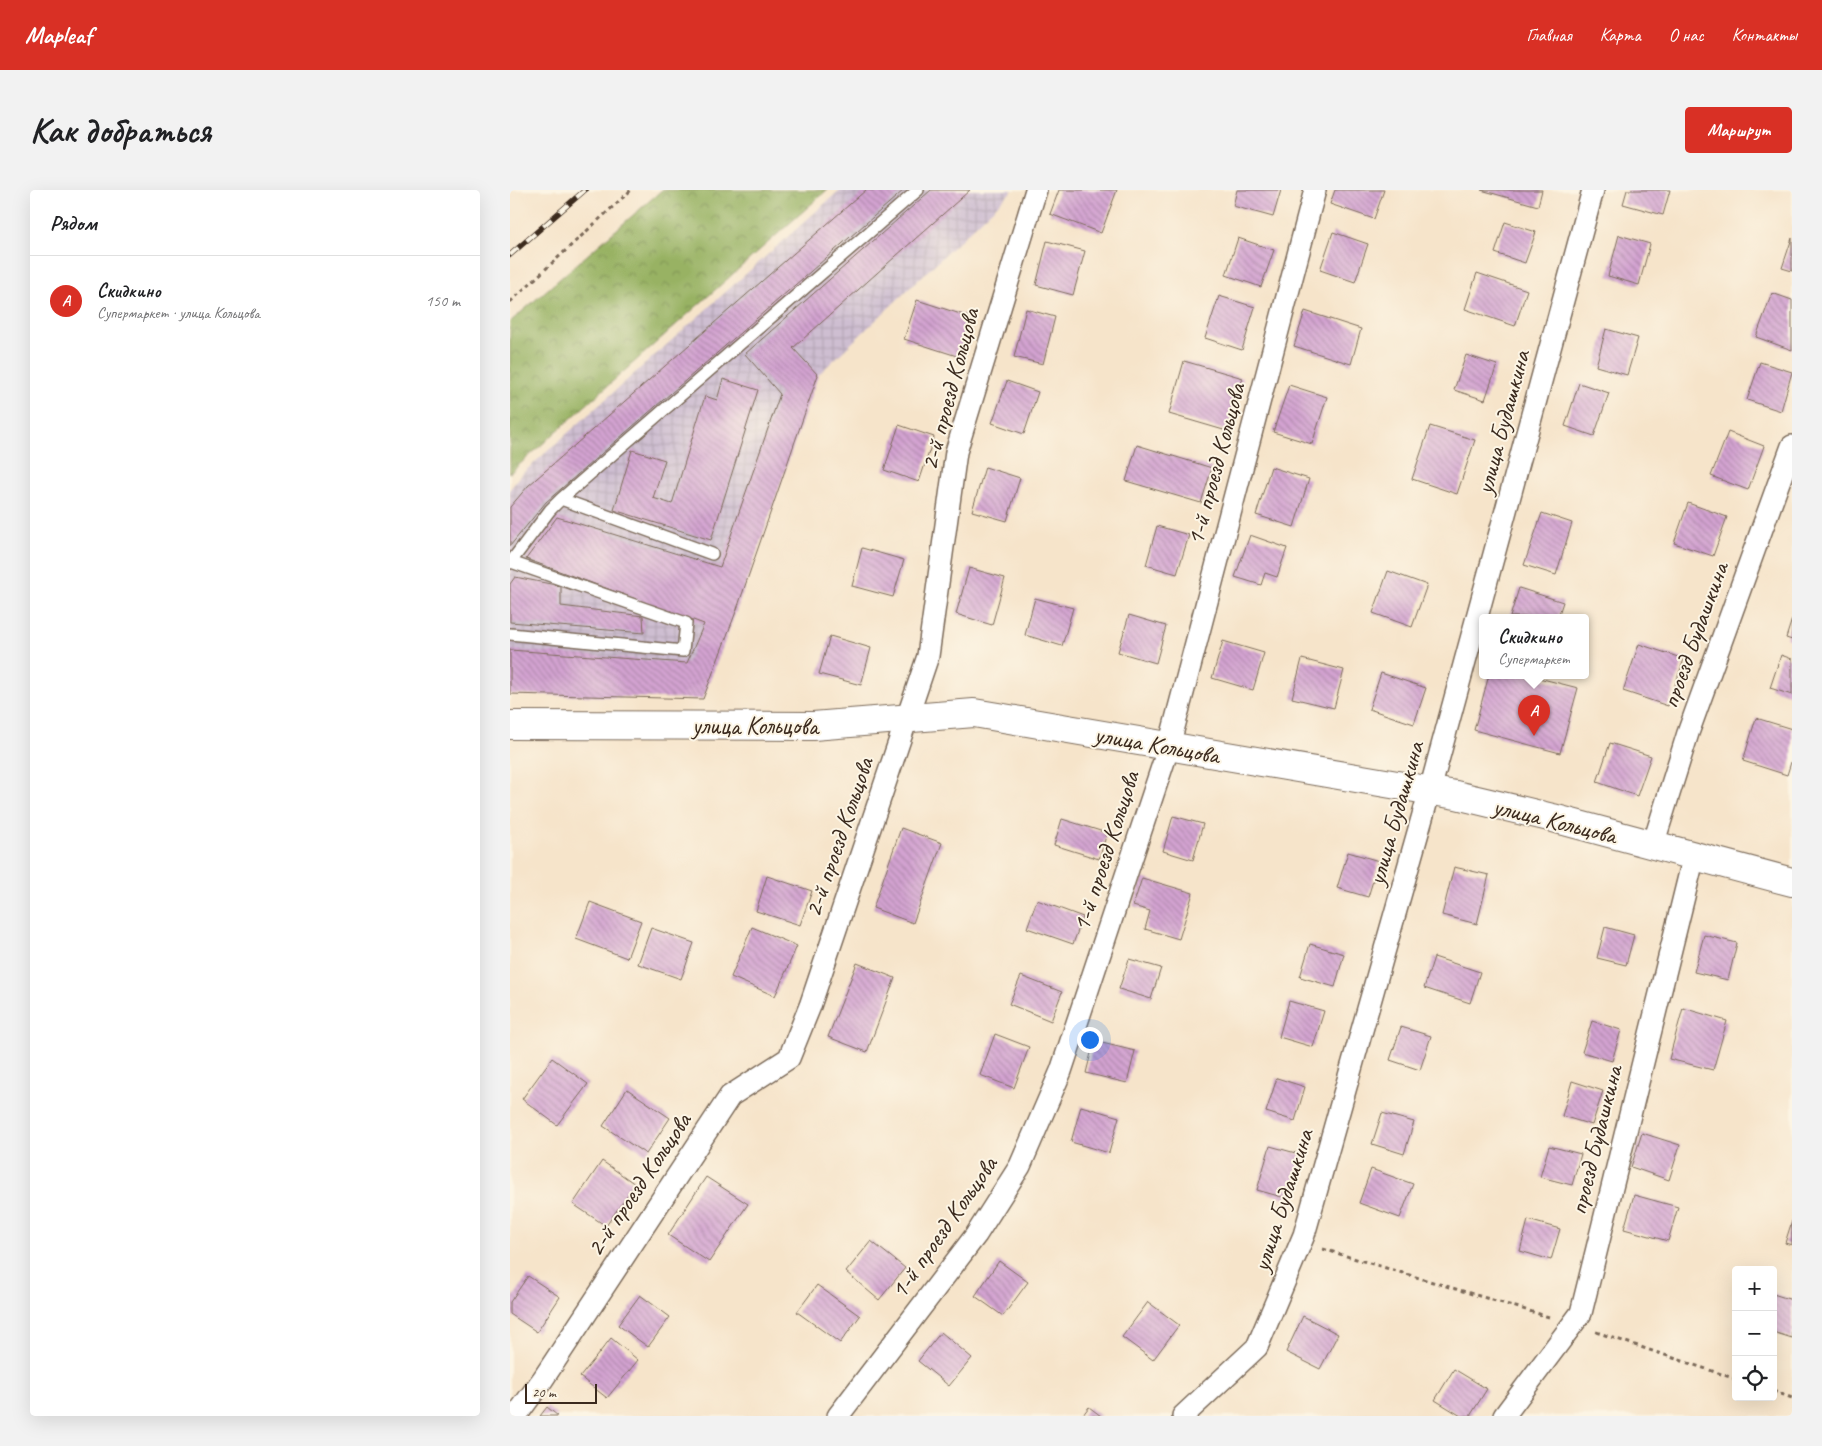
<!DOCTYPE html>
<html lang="ru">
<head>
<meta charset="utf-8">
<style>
  :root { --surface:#fff; --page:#f2f2f2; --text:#202124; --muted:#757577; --line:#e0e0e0; --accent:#d93025 }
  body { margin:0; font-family:Caveat,sans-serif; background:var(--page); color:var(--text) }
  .controls { position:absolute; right:15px; bottom:15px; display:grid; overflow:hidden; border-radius:5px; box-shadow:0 5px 20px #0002 }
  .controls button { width:45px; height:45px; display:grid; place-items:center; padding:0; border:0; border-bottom:1px solid var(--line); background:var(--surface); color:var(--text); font:25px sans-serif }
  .scale { position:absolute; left:15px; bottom:12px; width:72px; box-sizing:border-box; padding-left:5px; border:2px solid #3b2a1e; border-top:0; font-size:14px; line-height:18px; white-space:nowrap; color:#3b2a1e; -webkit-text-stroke:4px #fcf5e5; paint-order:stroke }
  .you { position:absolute; left:579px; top:849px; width:18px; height:18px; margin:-12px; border:4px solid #fff; border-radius:50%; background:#1a73e8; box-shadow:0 0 0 8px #1a73e833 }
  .badge { display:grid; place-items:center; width:32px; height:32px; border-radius:50%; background:var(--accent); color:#fff; font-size:16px; font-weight:700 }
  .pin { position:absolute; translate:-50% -41px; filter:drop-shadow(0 1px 2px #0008) }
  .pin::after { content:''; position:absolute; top:26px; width:18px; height:15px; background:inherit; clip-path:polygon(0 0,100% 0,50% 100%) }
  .popup { position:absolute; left:969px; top:424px; width:110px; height:65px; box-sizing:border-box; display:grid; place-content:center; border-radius:5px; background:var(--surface); filter:drop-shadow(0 1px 4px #0005); font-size:16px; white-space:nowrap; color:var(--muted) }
  .popup b { font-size:19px; color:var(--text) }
  .popup::after { content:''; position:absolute; left:50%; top:100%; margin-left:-10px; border:10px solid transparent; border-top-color:var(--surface) }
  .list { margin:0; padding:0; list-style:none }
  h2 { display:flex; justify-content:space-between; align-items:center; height:65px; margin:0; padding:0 20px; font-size:21px }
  h2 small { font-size:16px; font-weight:400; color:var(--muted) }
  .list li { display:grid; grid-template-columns:32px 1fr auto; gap:15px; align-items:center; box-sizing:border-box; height:90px; padding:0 20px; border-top:1px solid var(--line) }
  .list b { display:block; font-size:19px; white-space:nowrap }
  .list p { margin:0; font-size:16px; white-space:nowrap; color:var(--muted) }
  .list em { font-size:16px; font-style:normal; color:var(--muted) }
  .icon { flex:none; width:28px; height:28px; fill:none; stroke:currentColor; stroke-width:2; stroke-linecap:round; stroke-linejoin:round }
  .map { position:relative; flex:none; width:1282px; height:1226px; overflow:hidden; border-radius:5px }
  header { display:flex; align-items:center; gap:30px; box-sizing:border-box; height:70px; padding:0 25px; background:var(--accent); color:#fff }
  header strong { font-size:24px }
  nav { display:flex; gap:28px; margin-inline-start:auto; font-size:18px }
  .intro { display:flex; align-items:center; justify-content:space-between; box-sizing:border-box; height:120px; padding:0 30px }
  h1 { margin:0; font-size:35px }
  .button { padding:12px 22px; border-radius:5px; background:var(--accent); color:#fff; font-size:18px; font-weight:700 }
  main { display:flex; gap:30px; padding:0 30px }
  aside { flex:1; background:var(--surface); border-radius:5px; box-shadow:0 5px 20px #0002 }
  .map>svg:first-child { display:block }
  .industrial { fill:url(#industrial-grid) }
  .forest { fill:url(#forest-crowns); stroke:#6a6e41 }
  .building { fill:url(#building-back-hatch) }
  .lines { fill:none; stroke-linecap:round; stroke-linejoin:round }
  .service-casing { stroke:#7c6b5a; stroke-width:14 }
  .minor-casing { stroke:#7c6b5a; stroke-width:24 }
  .tertiary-casing { stroke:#7c6b5a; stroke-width:30 }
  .path { stroke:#7c6b5a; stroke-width:3; stroke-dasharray:4 4; stroke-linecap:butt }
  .service { stroke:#fff; stroke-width:11 }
  .minor { stroke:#fff; stroke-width:21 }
  .tertiary { stroke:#fff; stroke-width:28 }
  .rail-casing { stroke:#3b2a1e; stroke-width:5.5 }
  .rail { stroke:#fcf5e5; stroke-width:4; stroke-dasharray:11; stroke-linecap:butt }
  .labels { text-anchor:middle; stroke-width:4; stroke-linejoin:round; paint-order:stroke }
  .street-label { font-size:25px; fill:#3b2a1e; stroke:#fcf5e5 }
</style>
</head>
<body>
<header>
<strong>Mapleaf</strong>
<nav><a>Главная</a><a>Карта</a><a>О нас</a><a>Контакты</a></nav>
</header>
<div class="intro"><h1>Как добраться</h1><a class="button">Маршрут</a></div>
<main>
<aside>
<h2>Рядом<small></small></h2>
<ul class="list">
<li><span class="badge">A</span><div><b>Скидкино</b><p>Супермаркет · улица Кольцова</p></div><em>150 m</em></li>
</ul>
</aside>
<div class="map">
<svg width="1282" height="1226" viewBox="0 0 1282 1226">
  <defs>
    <pattern id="industrial-grid" width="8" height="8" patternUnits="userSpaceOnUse" patternTransform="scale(1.25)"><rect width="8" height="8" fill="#cebed1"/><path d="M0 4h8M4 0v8" fill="none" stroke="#b2a3b3"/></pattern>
    <pattern id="forest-crowns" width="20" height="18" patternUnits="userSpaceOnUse" patternTransform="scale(1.25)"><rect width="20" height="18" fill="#98b264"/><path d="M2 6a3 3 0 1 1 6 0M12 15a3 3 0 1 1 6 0" fill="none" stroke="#7d9152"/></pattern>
    <pattern id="building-back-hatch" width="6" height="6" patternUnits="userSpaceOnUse" patternTransform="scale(1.25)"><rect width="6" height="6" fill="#d3a3d1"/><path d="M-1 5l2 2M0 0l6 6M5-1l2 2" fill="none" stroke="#ac85a9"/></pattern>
  </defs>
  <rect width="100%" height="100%" fill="#fcf5e5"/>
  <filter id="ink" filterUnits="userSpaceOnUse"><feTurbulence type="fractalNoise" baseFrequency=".02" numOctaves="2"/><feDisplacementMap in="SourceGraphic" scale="10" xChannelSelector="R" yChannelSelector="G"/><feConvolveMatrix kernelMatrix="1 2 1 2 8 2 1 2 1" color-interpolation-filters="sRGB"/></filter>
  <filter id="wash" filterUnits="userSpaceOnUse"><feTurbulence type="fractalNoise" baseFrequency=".0096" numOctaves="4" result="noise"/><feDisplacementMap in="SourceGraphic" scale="20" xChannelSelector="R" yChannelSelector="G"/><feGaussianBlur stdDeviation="1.12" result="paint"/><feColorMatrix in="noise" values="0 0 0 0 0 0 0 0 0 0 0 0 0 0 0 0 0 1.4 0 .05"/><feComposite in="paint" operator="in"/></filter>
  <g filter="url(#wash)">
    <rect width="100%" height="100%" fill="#f6e4ca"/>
    <path class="industrial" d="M330 0H503L308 185 227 419 193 509 0 504V299L13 283Z"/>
    <path class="forest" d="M152 0H317L0 283V132Z"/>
    <g id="blocks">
      <path class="building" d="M356 0H394L36 312 0 356V317L18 296Z
        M421 0H460L283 158 308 185 227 419 193 509 0 504V460L177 473 194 434 16 369 47 327 210 377 270 204 235 164Z
        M549 0H607L591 43 540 24Z
        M727 0H771L763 27 723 16Z
        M825 0H874L864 29 820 14Z
        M971 0H1032L1028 16Z
        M1117 0H1160L1153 25 1113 14Z
        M995 32 1026 42 1015 73 985 63Z
        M823 42 858 54 845 92 810 80Z
        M1109 45 1140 54 1129 95 1098 86Z
        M728 48 764 60 751 97 716 85Z
        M1282 48V81L1272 78Z
        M537 51 575 61 563 105 526 95Z
        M967 83 1017 100 1005 136 955 119Z
        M1262 103 1282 110V160L1246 147Z
        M709 106 745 117 732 160 695 148Z
        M407 110 463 128 450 167 394 149Z
        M516 119 545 127 533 174 504 167Z
        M795 121 851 139 841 174 784 156Z
        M1096 139 1128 148 1117 185 1086 176Z
        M956 165 987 175 975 210 944 200Z
        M674 171 733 188 717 241 659 224Z
        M1250 172 1282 182 1271 221 1237 210Z
        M213 189 248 200 201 350 104 320 122 260 155 270 143 308 162 314 195 206 207 210Z
        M497 191 528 202 514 244 482 233Z
        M1069 193 1099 203 1084 246 1055 236Z
        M779 195 817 207 802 254 763 242Z
        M389 235 424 247 409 292 374 280Z
        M920 236 965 250 947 304 902 289Z
        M1218 242 1254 256 1238 300 1201 286Z
        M627 255 702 278 691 313 616 291Z
        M475 277 510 288 497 331 462 321Z
        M761 277 799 289 784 337 746 325Z
        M1178 313 1217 327 1203 366 1164 353Z
        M1032 323 1062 333 1046 385 1014 375Z
        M647 336 679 345 667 384 636 375Z
        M740 345 777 358 767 387 755 383 751 395 725 387Z
        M352 358 394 370 383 407 342 396Z
        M459 378 495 388 482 435 446 424Z
        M878 381 917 395 902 437 863 423Z
        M5 387 51 396V416L133 426 134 443 0 432V394Z
        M1009 398 1053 412 1048 427H1000Z
        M525 408 563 418 552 456 515 445Z
        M619 425 656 436 646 473 608 462Z
        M1282 429V450L1276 448Z
        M320 446 361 458 351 495 309 484Z
        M713 451 754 463 743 500 702 488Z
        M1129 454 1174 469 1158 516 1113 501Z
        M1271 465 1282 469V505L1260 498Z
        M792 469 834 480 824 518 782 508Z
        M871 483 916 498 904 534 859 519Z
        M979 485H1017L1068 498 1050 563 964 540Z
        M1246 528 1282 539V569L1277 585 1233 571Z
        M1100 553 1141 566 1127 606 1087 592Z
        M663 626 693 634 683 670 653 661Z
        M552 629 597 643 589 669 544 655Z
        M391 638 432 653 403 733 363 718Z
        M838 662 869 671 858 707 827 698Z
        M944 677 979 685 967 734 932 725Z
        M257 686 302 701 290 735 246 721Z
        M632 688 683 703 669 749 635 739 640 721 623 716Z
        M527 710 573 727 563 754 517 738Z
        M80 712 131 731 117 768 66 749Z
        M242 737 287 756 265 806 221 787Z
        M1095 737 1124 745 1116 775 1087 768Z
        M141 738 184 753 171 789 128 774Z
        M1194 745 1227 753 1218 790 1184 782Z
        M800 754 834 764 825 797 790 787Z
        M924 767 970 782 960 813 914 798Z
        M619 769 651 778 641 809 609 799Z
        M347 773 385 788 357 862 318 847Z
        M511 786 552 802 541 831 499 814Z
        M779 811 814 821 803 857 769 847Z
        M1173 818 1217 831 1203 880 1159 869Z
        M1082 831 1111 840 1102 871 1072 862Z
        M891 837 921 846 910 880 880 870Z
        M485 844 519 857 504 898 470 885Z
        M584 851 625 861 617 893 576 883Z
        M42 868 78 894 47 935 12 909Z
        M767 888 795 897 785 931 756 922Z
        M1062 891 1093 901 1082 935 1052 926Z
        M117 899 160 928 136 964 93 936Z
        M571 916 609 927 599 963 561 952Z
        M872 923 904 932 894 964 862 954Z
        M1132 943 1170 955 1159 990 1121 977Z
        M760 956 793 965 779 1009 747 1000Z
        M1039 956 1071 964 1062 995 1030 987Z
        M92 971 125 994 96 1036 63 1014Z
        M861 979 903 994 890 1028 849 1013Z
        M196 987 238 1014 199 1072 158 1045Z
        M1124 1005 1168 1017 1158 1051 1114 1039Z
        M1018 1030 1050 1039 1041 1070 1010 1061Z
        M1282 1031V1055L1275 1053Z
        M361 1051 395 1078 369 1110 336 1082Z
        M489 1071 518 1092 493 1126 465 1106Z
        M18 1086 50 1107 27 1142 0 1124V1112Z
        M307 1095 350 1126 330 1153 287 1122Z
        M1263 1104 1282 1110V1148L1263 1142Z
        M130 1105 160 1127 138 1157 108 1135Z
        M638 1112 669 1135 643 1170 612 1147Z
        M793 1126 828 1144 810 1179 776 1162Z
        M431 1142 462 1168 439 1196 408 1171Z
        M101 1148 128 1170 97 1208 70 1187Z
        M944 1179 977 1199 960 1226H951L925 1210Z
        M37 1217 48 1226H30Z
        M579 1217 591 1226H572Z"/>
    </g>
  </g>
  <g filter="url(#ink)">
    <use href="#blocks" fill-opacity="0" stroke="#7c6b5a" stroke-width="1"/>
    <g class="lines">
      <g class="service-casing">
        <path id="service" d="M51 309 202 364
          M0 373 40 320 51 309 408 0
          M0 444 173 461 176 433 1 372"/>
      </g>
      <g class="minor-casing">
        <path id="minor" d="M1143 655 1178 543 1282 256
          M6 1226 33 1189 220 906 279 868 300 816 418 466 446 262 526 0
          M328 1226 466 1045 510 976 551 881 659 556 805 0
          M673 1226 747 1157 794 1045 920 600 1083 0
          M994 1226 1071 1123 1184 666"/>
      </g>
      <g class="tertiary-casing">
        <path id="tertiary" d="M0 535 303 536 464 523 946 605 1043 628 1282 692"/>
      </g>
      <path class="path" d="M0 112 121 0
        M813 1059 1039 1127
        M1086 1142 1226 1189
        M1263 1201 1282 1208"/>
      <use href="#service" class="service"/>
      <use href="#minor" class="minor"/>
      <use href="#tertiary" class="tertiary"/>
      <g class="rail-casing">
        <path id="rail" d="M0 65 75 0"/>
      </g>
      <use href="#rail" class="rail"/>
    </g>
  </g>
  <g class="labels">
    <g class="street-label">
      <text transform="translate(439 199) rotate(-75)" y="9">2-й проезд Кольцова</text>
      <text transform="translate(992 232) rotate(-75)" y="9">улица Будашкина</text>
      <text transform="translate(705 274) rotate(-75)" y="9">1-й проезд Кольцова</text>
      <text transform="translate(1184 445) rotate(-70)" y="9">проезд Будашкина</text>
      <text x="245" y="544">улица Кольцова</text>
      <text transform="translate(647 554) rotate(10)" y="9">улица Кольцова</text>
      <text transform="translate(885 623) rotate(-74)" y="9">улица Будашкина</text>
      <text transform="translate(1045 630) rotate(14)" y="9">улица Кольцова</text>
      <text transform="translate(328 647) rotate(-71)" y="9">2-й проезд Кольцова</text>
      <text transform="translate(595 661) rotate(-72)" y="9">1-й проезд Кольцова</text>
      <text transform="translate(1085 950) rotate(-76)" y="9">проезд Будашкина</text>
      <text transform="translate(128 994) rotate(-56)" y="9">2-й проезд Кольцова</text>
      <text transform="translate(772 1010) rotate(-72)" y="9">улица Будашкина</text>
      <text transform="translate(433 1037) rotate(-55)" y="9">1-й проезд Кольцова</text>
    </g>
  </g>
</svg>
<div class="controls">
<button>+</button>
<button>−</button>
<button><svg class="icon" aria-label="locate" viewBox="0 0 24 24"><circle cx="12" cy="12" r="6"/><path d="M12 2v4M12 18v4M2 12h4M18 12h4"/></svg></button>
</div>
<div class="scale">20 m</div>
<div class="you"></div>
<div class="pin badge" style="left:1024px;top:546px">A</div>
<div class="popup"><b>Скидкино</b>Супермаркет</div>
</div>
</main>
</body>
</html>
